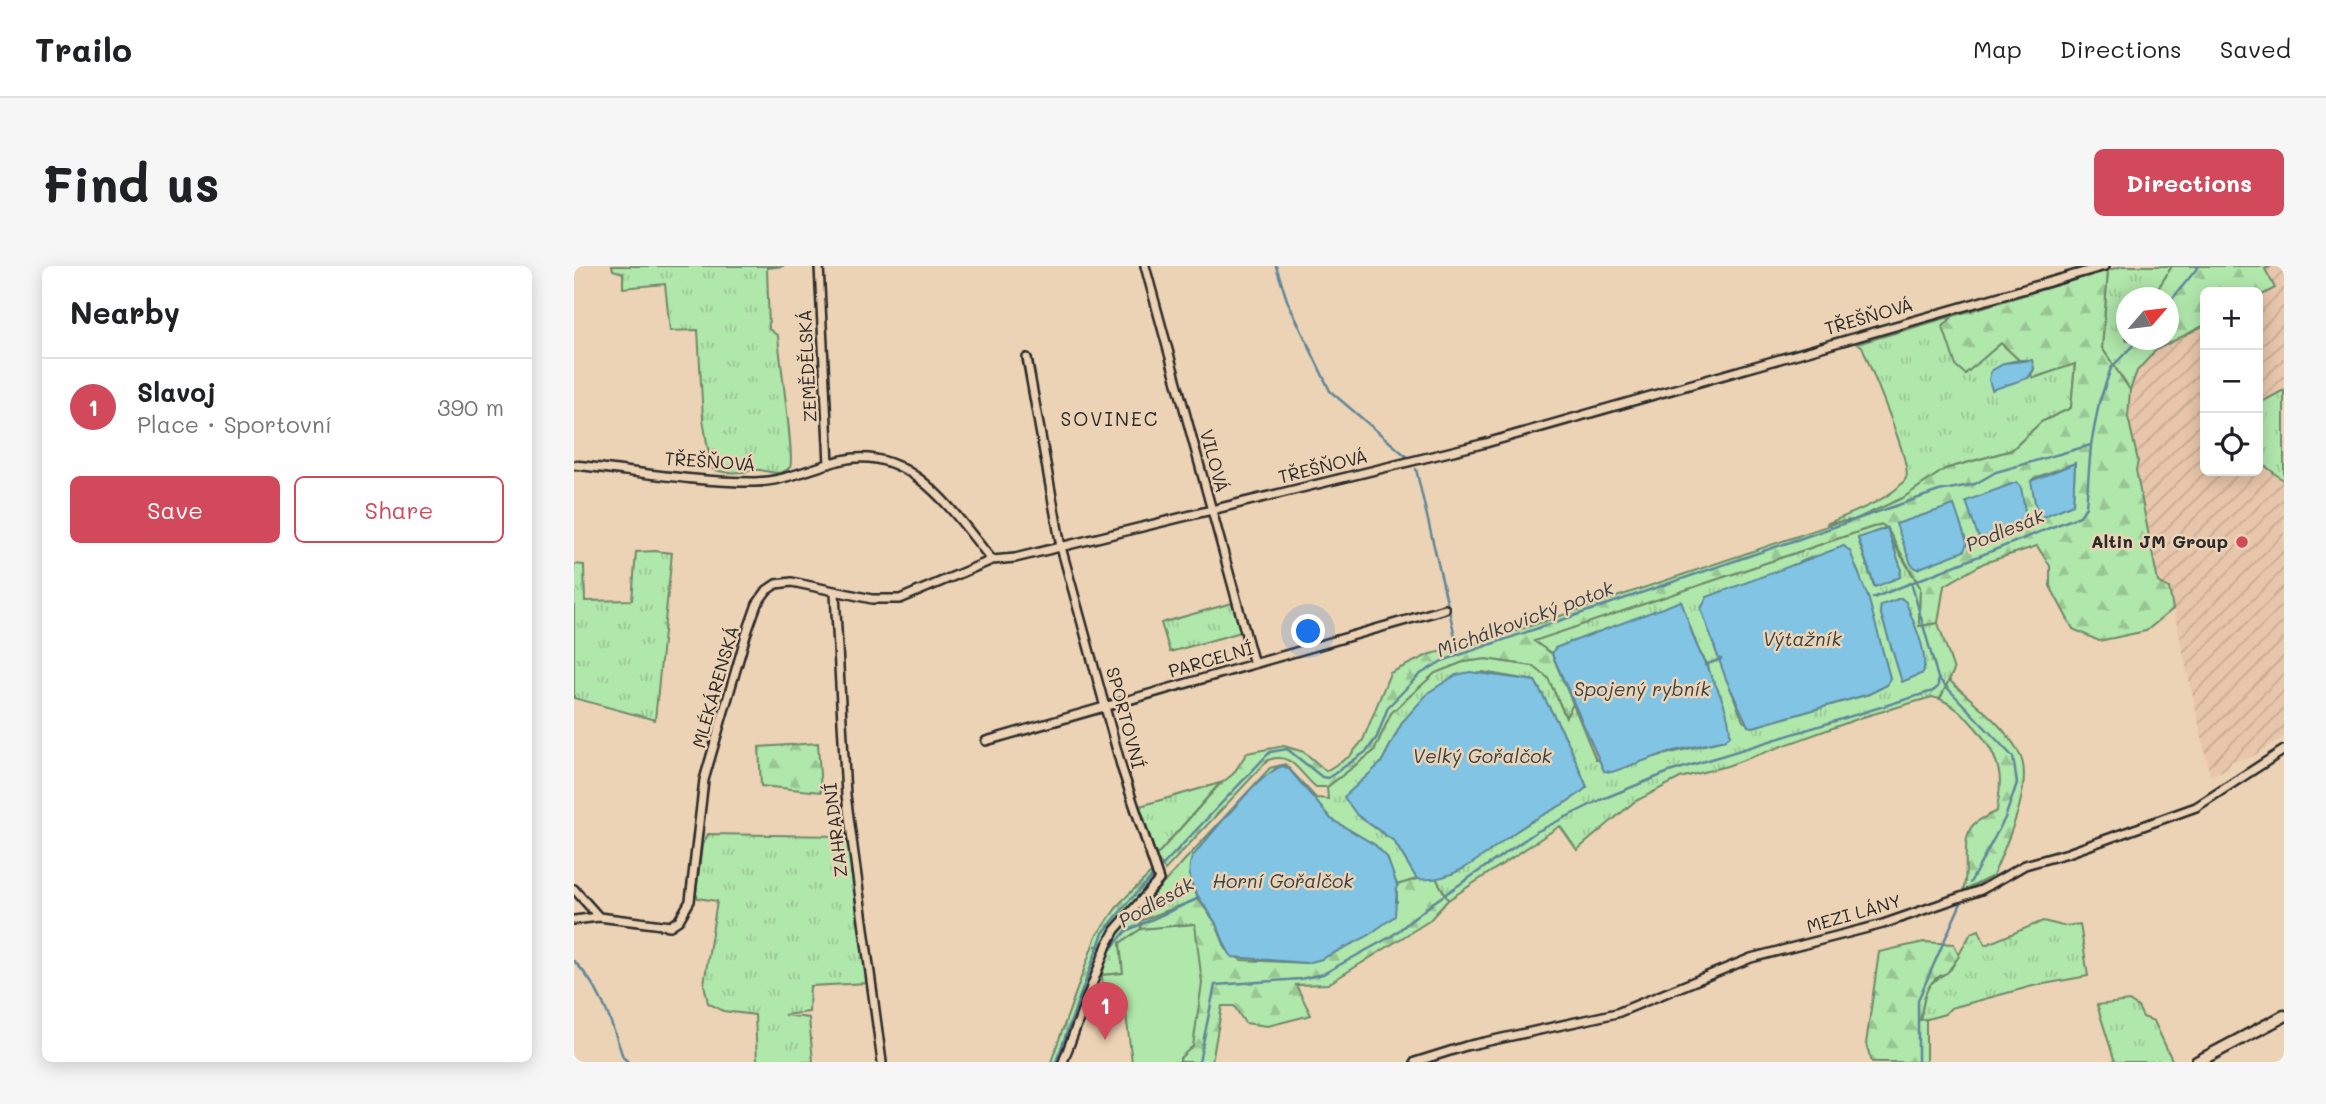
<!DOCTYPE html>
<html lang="en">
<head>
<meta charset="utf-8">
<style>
  :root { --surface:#fff; --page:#f6f6f6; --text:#202124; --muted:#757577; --line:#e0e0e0; --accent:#d1495b }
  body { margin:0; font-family:Mali,sans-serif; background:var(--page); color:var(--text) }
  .controls { position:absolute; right:21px; top:21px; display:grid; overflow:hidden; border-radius:10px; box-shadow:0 4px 18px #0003 }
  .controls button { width:63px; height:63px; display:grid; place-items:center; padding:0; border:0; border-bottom:2px solid var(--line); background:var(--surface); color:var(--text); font:35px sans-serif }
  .compass { position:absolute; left:1542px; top:21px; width:63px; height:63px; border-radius:50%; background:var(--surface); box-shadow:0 4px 18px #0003; rotate:62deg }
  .you { position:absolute; left:735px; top:366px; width:24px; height:24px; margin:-18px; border:5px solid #fff; border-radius:50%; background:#1a73e8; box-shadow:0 0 0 10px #1a73e833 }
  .badge { display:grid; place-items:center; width:46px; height:46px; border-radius:50%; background:var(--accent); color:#fff; font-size:23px; font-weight:700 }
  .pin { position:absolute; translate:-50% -58px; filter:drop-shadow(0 2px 4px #0008) }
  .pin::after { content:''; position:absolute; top:37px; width:24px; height:21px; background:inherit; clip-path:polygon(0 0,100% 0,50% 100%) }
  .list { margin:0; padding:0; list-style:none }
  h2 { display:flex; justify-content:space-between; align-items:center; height:91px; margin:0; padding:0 28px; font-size:30px }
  h2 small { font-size:23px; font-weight:400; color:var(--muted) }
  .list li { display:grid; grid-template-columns:46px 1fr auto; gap:21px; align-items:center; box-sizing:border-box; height:98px; padding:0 28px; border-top:2px solid var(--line) }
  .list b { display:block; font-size:26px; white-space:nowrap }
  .list p { margin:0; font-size:23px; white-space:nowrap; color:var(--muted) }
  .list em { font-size:23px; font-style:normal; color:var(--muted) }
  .actions { display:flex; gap:14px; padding:21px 28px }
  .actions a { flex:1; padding:16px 0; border:2px solid var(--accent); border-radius:10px; text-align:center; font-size:24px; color:var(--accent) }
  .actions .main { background:var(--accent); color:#fff }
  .icon { flex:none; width:38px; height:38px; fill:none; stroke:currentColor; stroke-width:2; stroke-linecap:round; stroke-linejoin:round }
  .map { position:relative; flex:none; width:1710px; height:796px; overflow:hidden; border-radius:10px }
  header { display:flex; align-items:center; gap:42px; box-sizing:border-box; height:98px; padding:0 35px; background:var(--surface); border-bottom:2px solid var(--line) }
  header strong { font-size:33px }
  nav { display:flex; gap:38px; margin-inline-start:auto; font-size:24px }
  .intro { display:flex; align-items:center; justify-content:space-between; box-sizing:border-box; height:168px; padding:0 42px }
  h1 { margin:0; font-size:49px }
  .button { padding:18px 32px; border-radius:10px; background:var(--accent); color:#fff; font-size:24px; font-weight:700 }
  main { display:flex; gap:42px; padding:0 42px }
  aside { flex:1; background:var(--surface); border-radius:10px; box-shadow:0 4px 18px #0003 }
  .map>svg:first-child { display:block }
  .industrial { fill:url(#industrial-furrows) }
  .grass { fill:url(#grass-tufts); stroke:#6e896b; stroke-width:2; fill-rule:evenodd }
  .forest { fill:url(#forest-firs); stroke:#6e896b; stroke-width:2; fill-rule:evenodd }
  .pitch { fill:#b0e7ab; stroke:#6e896b; stroke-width:2 }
  .water { fill:#82c4e3; stroke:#5f8799; stroke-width:2 }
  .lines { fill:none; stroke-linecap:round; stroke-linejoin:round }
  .stream { stroke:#5f8799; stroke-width:2.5 }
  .street-casing { stroke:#2b2b2b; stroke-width:12 }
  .secondary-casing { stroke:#2b2b2b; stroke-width:15 }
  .street { stroke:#edd3b5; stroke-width:7 }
  .secondary { stroke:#edd3b5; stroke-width:10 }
  .poi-dot { fill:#d1495b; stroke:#edd3b5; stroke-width:2.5 }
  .labels { text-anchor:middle; stroke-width:5; stroke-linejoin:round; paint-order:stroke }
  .street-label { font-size:18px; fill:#2b2b2b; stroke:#edd3b5 }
  .poi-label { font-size:18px; font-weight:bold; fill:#2b2b2b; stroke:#edd3b5; text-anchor:end }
  .neighbourhood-label { font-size:19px; letter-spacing:2px; fill:#2b2b2b; stroke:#edd3b5 }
  .water-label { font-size:19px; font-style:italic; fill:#384247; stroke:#edd3b5 }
</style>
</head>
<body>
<header>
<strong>Trailo</strong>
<nav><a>Map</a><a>Directions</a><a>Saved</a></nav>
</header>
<div class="intro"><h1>Find us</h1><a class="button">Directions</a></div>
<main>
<aside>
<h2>Nearby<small></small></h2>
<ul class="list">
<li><span class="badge">1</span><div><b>Slavoj</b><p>Place · Sportovní</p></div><em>390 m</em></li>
</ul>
<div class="actions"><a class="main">Save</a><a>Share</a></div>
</aside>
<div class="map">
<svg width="1710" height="796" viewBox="0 0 1710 796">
  <defs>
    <pattern id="industrial-furrows" width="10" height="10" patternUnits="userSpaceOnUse" patternTransform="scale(1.75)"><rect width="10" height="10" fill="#e8c6ab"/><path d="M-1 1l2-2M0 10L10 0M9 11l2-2" fill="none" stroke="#c7aa93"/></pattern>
    <pattern id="grass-tufts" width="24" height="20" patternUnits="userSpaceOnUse" patternTransform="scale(1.75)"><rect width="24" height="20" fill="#b0e7ab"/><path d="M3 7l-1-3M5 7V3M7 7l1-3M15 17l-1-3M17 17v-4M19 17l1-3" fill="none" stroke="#98c693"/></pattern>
    <pattern id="forest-firs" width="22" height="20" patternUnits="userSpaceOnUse" patternTransform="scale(1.75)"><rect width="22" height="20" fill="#b0e7ab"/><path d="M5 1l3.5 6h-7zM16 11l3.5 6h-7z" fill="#98c693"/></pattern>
  </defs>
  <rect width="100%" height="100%" fill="#edd3b5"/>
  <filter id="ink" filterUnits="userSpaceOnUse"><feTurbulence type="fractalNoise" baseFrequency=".0143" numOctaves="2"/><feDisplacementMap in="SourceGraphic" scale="14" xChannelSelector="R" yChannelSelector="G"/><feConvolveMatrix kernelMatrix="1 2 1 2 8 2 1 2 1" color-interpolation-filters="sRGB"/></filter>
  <g filter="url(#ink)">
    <path class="industrial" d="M1697 0H1705L1710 8V124L1684 138V31L1701 22 1690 3Z
      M1631 59V205H1684V194L1710 215V471L1676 492 1658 495 1654 503 1636 509 1595 323 1584 317 1554 151 1559 113 1571 94 1582 84Z"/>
    <path class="grass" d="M38 0H210L193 2 195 63 204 70C205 88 221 193 216 201 206 213 190 202 179 204 166 207 149 208 137 202L129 153 124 64 96 65 91 18 49 22V7L39 4Z
      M1549 0H1598L1579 31 1552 32V74H1581L1582 84 1563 105 1556 124 1528 82 1534 4Z
      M1379 50 1369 61 1391 108 1427 77 1445 94 1431 97 1454 112 1457 109 1460 112 1501 97 1497 142 1467 156 1438 184 1371 203 1329 232 1280 254 1252 258C1273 249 1321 232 1332 212 1339 199 1296 102 1288 80L1283 78Z
      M1710 124V215L1684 194V138Z
      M1308 258 1311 262 1284 273 1300 320 1326 311 1327 302 1317 273 1346 321 1345 360 1364 357 1380 404 1366 433 1358 431 1289 451 1153 500 1106 512 1060 536 1003 584 986 560 874 634 862 612 888 603 928 574 1013 521 993 474 961 415 909 406 829 455 807 497 796 508 783 549 820 575 843 613 823 619 813 592 801 579 757 553 715 504 703 501 662 541 616 614 624 633 567 655V663L546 677 549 707 528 709 536 679 548 662 696 502 711 498 742 532 754 533 753 521 800 485 817 447 861 407 889 396 912 393 959 400 974 411 991 450 999 438 1022 494H1068L1151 474 1134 399 1125 385 1107 336 981 382 978 388 959 375ZM1241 290 1294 334 1316 412 1313 419 1295 428 1179 461 1169 455 1136 369 1193 310ZM1327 332 1332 337 1351 401 1349 407 1328 415 1306 345Z
      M81 285 98 287 81 454 0 432V298L10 299 11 335 58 334 62 286Z
      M658 337 667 366 596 386 587 357Z
      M646 517 582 590 566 540Z
      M134 568 269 570 276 578 277 608 281 616 294 717 236 720 235 746 210 749 235 752 239 796H183L181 749 149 745 134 737 130 718 143 635 124 632 122 627 128 580Z
      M1469 655 1489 660 1506 658 1514 710 1459 720 1377 742 1371 748 1346 755 1352 721 1377 703 1397 667 1405 664 1411 679Z
      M1555 735 1564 741 1569 751 1580 755 1599 796H1541L1523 739Z"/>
    <path class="forest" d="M1598 0H1697L1691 3 1701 22 1684 31V26H1631V59L1582 84 1581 74H1594V32L1579 31Z
      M1534 4 1528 82 1556 124 1554 151 1564 195 1562 204 1584 316 1595 322 1599 343 1572 365 1525 375 1499 363 1476 320V300L1463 280 1410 297 1370 320 1364 357 1345 360 1346 321 1313 262 1307 258 960 375 978 388 999 438 992 451 974 412 959 400 912 393 889 396 861 407 817 447 800 485 753 521H742C725 507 718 485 694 494L591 604 582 590 644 520 659 508 673 487 710 480 730 486 752 505 776 490 789 474 816 407 856 388 909 376 1265 256 1280 254 1329 232 1371 203 1438 184 1467 156 1497 142 1501 98 1459 112 1457 109 1460 103 1458 94H1445L1427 77 1391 108 1382 100 1369 61 1379 50ZM1501 197 1499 238 1457 215 1460 212Z
      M1375 414C1399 436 1430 458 1445 487 1462 517 1431 580 1419 610L1389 625C1396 606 1386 574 1399 559 1405 553 1416 549 1423 545 1424 532 1428 519 1425 506 1420 479 1391 444 1366 433Z
      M244 477 247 526 187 520 185 481Z
      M577 607 579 616 529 676 486 796H477L522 670 546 637Z
      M862 612 874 634 855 655 754 718 722 719 737 749 694 760 671 757 660 740H648L638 796H606V792L619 779 621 658 567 663 566 655 624 633 641 656 652 683 667 694 733 697 823 636V619L843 613Z
      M1350 676 1380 678 1385 690 1373 707C1351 713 1350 733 1346 754L1352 753V796H1298L1292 778 1305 686Z"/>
    <path class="pitch" d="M621 658 628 717 619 780 606 792V796H558L552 748 531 749 528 709 549 707 546 677 567 663Z"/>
    <path class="water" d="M1458 94 1460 103 1454 112 1418 124 1415 114 1417 105 1431 97Z
      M1501 197 1499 238 1464 253 1457 215Z
      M1443 216 1447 221 1453 257 1412 274 1404 270 1392 235Z
      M1380 239 1393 277 1390 285 1343 303 1337 298 1322 258Z
      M1313 262 1327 302 1326 311 1301 321 1284 272Z
      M1270 280 1276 285 1295 334 1316 412 1313 419 1295 428 1179 461 1174 460 1152 413 1127 343 1133 331Z
      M1327 332 1332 336C1339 357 1355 386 1349 407L1328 416 1306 345 1307 339Z
      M1107 335C1113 351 1117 367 1124 382 1136 410 1156 439 1156 470L1151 474 1095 486 1038 506 1030 505 978 388 981 382Z
      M896 406 961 415 993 474 1013 521C996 537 973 546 953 558 919 579 886 618 843 613L820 575 783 549 770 531 807 497 829 455 855 426 882 409Z
      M709 500 715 503 757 553 801 579 813 591 823 619 821 650 792 671 748 693 733 697 658 691C649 680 648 667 641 656 629 634 608 618 618 591 635 571 687 505 709 500Z"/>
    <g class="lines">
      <path class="stream" d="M702 0 713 34 756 125 832 190
        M1594 38 1625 0
        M842 203 884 383 883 389
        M1337 316 1364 412 1439 491 1443 517 1431 552 1396 617
        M1299 332 1506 250 1512 241 1517 179
        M1131 399 1147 393
        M522 680 537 683 552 665 625 632
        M0 695C27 722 37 755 49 791L54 796
        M482 796 529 667 555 635 696 486 713 483 748 511 754 512 793 485 803 471 814 441 845 409 868 395 1365 225 1401 218 1422 206 1517 179 1525 137 1537 102 1564 74
        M625 796 641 719 726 713 749 708 818 670 860 636 962 566 1026 534 1095 506 1359 425 1364 421V412
        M1344 796V734L1387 637"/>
      <g class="street-casing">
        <path id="street" d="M245 0 255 198
          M571 0 680 398
          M453 92 487 281 548 503 585 614 541 664 533 679 489 796
          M0 199C59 205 120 216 180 216 209 216 240 201 268 194 338 178 381 249 418 294L441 292 912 177 1531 0
          M261 327 272 529 308 796
          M412 475 871 343
          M0 623 25 651
          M0 654 25 651 96 660 105 654 116 635 130 514 172 369 183 338 193 324 202 318 218 316 298 333H326L418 294
          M841 796 892 780 1043 747 1177 692 1309 658 1407 624 1451 599 1494 587 1622 541 1710 484"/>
      </g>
      <g class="secondary-casing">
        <path id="secondary" d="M1623 796 1710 750"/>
      </g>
      <use href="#street" class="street"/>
      <use href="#secondary" class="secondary"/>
    </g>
  </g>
  <circle class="poi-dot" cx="1668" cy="276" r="7"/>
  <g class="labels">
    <g class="street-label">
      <text transform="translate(1295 51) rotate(-16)" y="6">TŘEŠŇOVÁ</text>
      <text transform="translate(234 100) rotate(-93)" y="6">ZEMĚDĚLSKÁ</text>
      <text transform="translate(640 195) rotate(75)" y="6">VILOVÁ</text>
      <text transform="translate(136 196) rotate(4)" y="6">TŘEŠŇOVÁ</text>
      <text transform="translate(749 201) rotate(-14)" y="6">TŘEŠŇOVÁ</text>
      <text transform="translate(637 394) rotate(-16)" y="6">PARCELNÍ</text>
      <text transform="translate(142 421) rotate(-74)" y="6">MLÉKÁRENSKÁ</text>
      <text transform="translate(551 452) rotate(75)" y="6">SPORTOVNÍ</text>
      <text transform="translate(262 564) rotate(-97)" y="6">ZAHRADNÍ</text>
      <text transform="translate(1280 648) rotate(-16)" y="6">MEZI LÁNY</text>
    </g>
    <g class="poi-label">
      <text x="1654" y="282">Altin JM Group</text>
    </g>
    <g class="neighbourhood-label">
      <text x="536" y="160">SOVINEC</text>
    </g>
    <g class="water-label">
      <text transform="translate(1431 264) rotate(-22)" y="7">Podlesák</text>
      <text transform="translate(951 353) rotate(-20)" y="7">Michálkovický potok</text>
      <text x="1228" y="380">Výtažník</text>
      <text x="1068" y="430">Spojený rybník</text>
      <text x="908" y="497">Velký Gořalčok</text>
      <text x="709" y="622">Horní Gořalčok</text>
      <text transform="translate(582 636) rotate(-29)" y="7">Podlesák</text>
    </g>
  </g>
</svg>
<div class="controls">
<button>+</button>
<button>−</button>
<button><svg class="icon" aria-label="locate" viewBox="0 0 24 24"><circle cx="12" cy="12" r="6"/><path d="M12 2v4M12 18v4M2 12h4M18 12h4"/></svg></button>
</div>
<svg class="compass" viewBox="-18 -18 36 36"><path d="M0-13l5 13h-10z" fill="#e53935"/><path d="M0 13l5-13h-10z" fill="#757577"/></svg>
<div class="you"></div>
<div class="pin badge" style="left:531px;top:774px">1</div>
</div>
</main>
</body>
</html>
